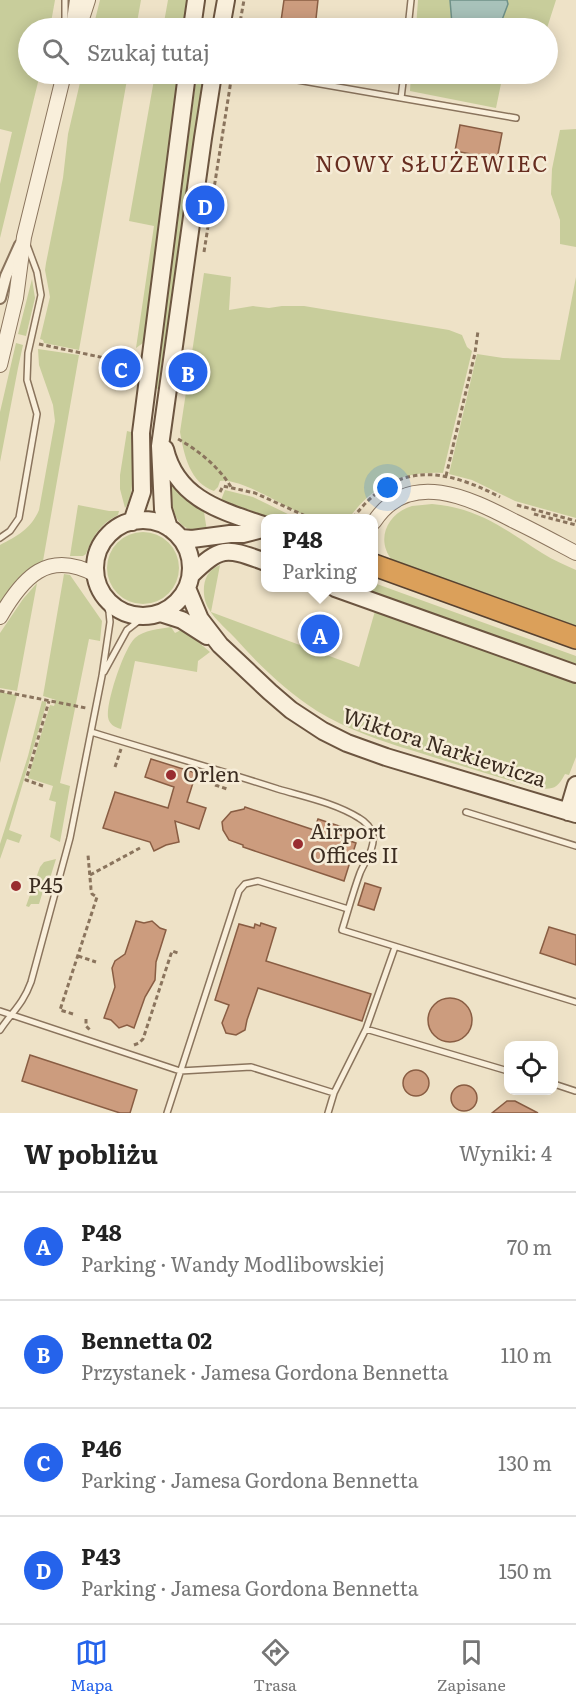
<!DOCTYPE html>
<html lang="pl">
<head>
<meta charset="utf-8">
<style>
  :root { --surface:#fff; --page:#f6f6f6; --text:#222; --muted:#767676; --line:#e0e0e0; --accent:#2563eb }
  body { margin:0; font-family:Literata,serif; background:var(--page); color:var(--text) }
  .controls { position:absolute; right:18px; bottom:18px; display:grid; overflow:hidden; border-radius:12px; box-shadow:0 3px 15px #0003 }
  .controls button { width:54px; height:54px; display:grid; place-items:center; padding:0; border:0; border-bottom:2px solid var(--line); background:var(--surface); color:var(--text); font:30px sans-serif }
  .you { position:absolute; left:388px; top:488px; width:21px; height:21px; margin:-15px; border:4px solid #fff; border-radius:50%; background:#1a73e8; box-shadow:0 0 0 9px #1a73e833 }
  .badge { display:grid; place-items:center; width:39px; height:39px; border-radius:50%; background:var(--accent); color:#fff; font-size:20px; font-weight:700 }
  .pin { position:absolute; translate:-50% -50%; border:3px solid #fff; box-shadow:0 2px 6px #0006 }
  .popup { position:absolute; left:261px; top:514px; width:117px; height:78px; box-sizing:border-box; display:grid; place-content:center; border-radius:12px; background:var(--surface); filter:drop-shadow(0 2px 4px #0005); font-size:20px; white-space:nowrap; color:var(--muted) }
  .popup b { font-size:22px; color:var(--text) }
  .popup::after { content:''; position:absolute; left:50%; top:100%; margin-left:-12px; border:12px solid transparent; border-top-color:var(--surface) }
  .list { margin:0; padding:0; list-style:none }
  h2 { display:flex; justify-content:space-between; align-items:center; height:78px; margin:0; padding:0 24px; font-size:26px }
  h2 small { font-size:20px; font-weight:400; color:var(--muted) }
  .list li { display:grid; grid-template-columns:39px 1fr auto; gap:18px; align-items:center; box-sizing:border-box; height:108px; padding:0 24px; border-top:2px solid var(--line) }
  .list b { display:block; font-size:22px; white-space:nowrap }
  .list p { margin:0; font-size:20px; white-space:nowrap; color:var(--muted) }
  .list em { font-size:20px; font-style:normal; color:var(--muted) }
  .icon { flex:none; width:33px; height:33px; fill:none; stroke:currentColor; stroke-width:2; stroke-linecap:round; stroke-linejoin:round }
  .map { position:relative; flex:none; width:576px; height:1113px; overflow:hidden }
  .search { position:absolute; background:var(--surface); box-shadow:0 3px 15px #0003; left:18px; right:18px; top:18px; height:66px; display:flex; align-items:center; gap:15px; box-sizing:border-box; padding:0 21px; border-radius:33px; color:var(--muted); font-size:22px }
  .sheet { height:510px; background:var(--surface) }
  nav { display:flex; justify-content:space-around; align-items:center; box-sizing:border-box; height:84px; border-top:2px solid var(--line); background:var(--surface); font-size:16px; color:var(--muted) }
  nav a { display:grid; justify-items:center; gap:3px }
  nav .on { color:var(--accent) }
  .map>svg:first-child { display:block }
  .green { fill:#c8cd9b }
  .water { fill:#a8c2ba; stroke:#6f9188; stroke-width:1.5 }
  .building { fill:#cc9c7e; stroke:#895d43; stroke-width:1.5 }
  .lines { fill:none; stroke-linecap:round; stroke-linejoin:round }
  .service-casing { stroke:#8a745d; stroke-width:8 }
  .minor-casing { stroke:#8a745d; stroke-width:14 }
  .tertiary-casing { stroke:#8a745d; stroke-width:16 }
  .secondary-casing { stroke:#6c5540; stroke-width:20 }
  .motorway-casing { stroke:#584230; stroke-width:24 }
  .path { stroke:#8a745d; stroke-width:3; stroke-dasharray:4.5 3; stroke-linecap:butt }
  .service { stroke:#f9efdb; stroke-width:5 }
  .minor { stroke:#f9efdb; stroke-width:10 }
  .tertiary { stroke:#f9efdb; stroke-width:14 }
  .secondary { stroke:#f9efdb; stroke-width:16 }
  .motorway { stroke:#dba05a; stroke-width:21 }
  .poi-dot { fill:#992d30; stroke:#f6ecd7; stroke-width:2 }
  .labels { text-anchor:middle; stroke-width:5; stroke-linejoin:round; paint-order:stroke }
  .street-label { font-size:21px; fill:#3b2c20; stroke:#f6ecd7 }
  .poi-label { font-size:21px; fill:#3b2c20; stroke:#f6ecd7; text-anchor:start }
  .neighbourhood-label { font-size:22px; letter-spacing:1.5px; fill:#672d20; stroke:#f6ecd7 }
</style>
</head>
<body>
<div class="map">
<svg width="576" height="1113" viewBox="0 0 576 1113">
  <rect width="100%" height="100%" fill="#eee2c7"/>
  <path class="green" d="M0 0H55L50 28H28V74H40L0 238V184L12 132 0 129Z
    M100 0H141L136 28H93Z
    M168 0H187L184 28H163Z
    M418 0H450L452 24 455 28H416Z
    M507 0H556L547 28 537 27 536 28H499L508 4Z
    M82 74H128L79 350 44 343 43 340 40 339 50 297 45 270 46 263 63 178 68 134Z
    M155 74H179L143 343 136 348 154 226 129 221Z
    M197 74H205L158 389 155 388Z
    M411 74H503L496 108 410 91Z
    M576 129V247L560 244V220L551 194 552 169 560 130Z
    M204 273 231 277 229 310 253 306 269 308 282 306H304L449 330 462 335 467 347 472 351 443 473C401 471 374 485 349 518 338 518 322 521 311 518 289 510 241 477 220 481L218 487 214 491C190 483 184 455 180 432Z
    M576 277V518L515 501 472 480 449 474 477 354 503 358 560 360Z
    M32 279 35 298 26 336 18 334Z
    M16 343 23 345 18 368 0 462V412Z
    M38 349 79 355 43 561C23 571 11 584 0 603V545C17 536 31 529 39 510L55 421 53 405 39 365Z
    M127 431 131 432C131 451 137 494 125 508L120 489V475Z
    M173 484C180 496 192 505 204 512L207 531C175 533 171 512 172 485Z
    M225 490 253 497 296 518H272L221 500Z
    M432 504C479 508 504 529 542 553 553 560 565 565 576 570V626L392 560C375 539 388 513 412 506 419 505 426 505 432 504Z
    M78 505 109 511H119L118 515C100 524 93 536 86 554L83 556H70Z
    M107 568a36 36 0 1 1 72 0a36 36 0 1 1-72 0Z
    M220 565 211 612 359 667 375 611 576 684V757L569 775 565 774C557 789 553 790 536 788 495 776 454 764 414 751 380 741 347 729 317 711 286 691 259 665 235 638 223 625 205 612 204 594 203 581 207 570 220 565Z
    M64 574 70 575 102 621 100 641 89 639 60 783 70 786 60 842 50 837 56 802 49 800 53 786 28 778 50 705 54 706 56 700 43 696Z
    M37 583 17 691 0 688V633L23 599Z
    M374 583 576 656V664L361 588H374Z
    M171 627 175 633 183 629 210 652 198 661 197 672 135 661 121 729C114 727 109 724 108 717 106 702 124 648 135 638 144 630 159 629 171 627Z
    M0 692 17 695 0 763Z
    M42 701 46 702V705L9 830 22 835 19 843 7 839 0 859V844L28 756Z
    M56 859 46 891H43L39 904H31L29 907 26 906 40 867 44 862Z"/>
  <path class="water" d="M450 0H507L508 4 499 28H455L452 24Z"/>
  <path class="building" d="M284 0H318L315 28H280Z
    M460 125 502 133 497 159 455 151Z
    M151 759 196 773 187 802 206 808 199 829 175 821 179 842 166 845 154 851 150 842 103 828 115 792 168 808 174 787 145 777Z
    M245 807 314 830 318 819 351 830 347 840 356 843 344 881 243 847V845L229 840 223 830 222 822 231 812 244 809Z
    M365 883 381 888 374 910 358 905Z
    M136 921 144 923 152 921 160 928 166 930 156 962 155 980 145 997 134 1028 127 1025 119 1028 111 1020 104 1018 115 987 112 968 115 961 125 954Z
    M261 923 276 928 266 961 371 994 362 1021 258 988 247 1020 245 1030 236 1035 226 1033 222 1023 229 1005 215 1000 239 924 254 928 255 924 260 926Z
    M549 927 576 935V965L540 953Z
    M428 1020a22 22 0 1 1 44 0a22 22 0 1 1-44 0Z
    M30 1055 137 1090 130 1113H120L22 1081Z
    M403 1083a13 13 0 1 1 26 0a13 13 0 1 1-26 0Z
    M451 1098a13 13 0 1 1 26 0a13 13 0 1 1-26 0Z
    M507 1101H515L538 1113H492Z"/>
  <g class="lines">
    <g class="service-casing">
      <path id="service" d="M65 28V0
        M408 28 411 0
        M263 74 516 118
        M401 98 404 74
        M0 538 10 531 19 518 37 414 27 380 28 353 41 295 37 272 27 245
        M104 672 127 630 145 616
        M91 732C153 751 216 769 278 789 305 797 335 803 359 818 366 822 371 828 373 835 375 849 365 861 360 873 353 892 348 911 342 930L576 1002
        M466 812 576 846
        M0 1011 180 1071 251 1067 334 1093
        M366 1029 508 1071
        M0 1030C12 1012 23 1004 31 982L70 838 102 676 110 622 109 612 104 596
        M554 1084 575 1091
        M167 1113 239 891 245 884 258 881 348 909
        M328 1113 334 1093 366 1029 395 947"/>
    </g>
    <g class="minor-casing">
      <path id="minor" d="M0 298 6 276 20 245"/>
    </g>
    <g class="tertiary-casing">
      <path id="tertiary" d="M73 28 77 0
        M79 28 88 0
        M0 365 16 298 24 237 64 74
        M374 522C409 468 470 498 514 521 535 531 555 542 576 553
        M0 617C23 577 48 549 96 575"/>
    </g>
    <g class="secondary-casing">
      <path id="secondary" d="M192 28 196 0
        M221 28 226 0
        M165 449C177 500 223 511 266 526
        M95 568a48 48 0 1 1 96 0a48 48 0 1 1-96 0Z
        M132 522 142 492 141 433 187 74
        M169 528 163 509 160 446 203 138 213 74
        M181 538 192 539 230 534H243L266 528
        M191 575C222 545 226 548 266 562
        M187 588 200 619 220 645 270 692 291 710 323 731 347 743 386 757 576 814
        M335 588 576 674
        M160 613 182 620 207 636
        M568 812 576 785"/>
    </g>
    <g class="motorway-casing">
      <path id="motorway" d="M374 565 576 638"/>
    </g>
    <path class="path" d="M239 28 244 0
      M204 252 232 74
      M39 344 119 361
      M178 439C198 450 219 467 231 487
      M446 476 475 353 478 331
      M220 492 223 486 255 493 310 518
      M517 505 576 521
      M534 514 576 525
      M353 518C396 461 442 467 500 497
      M0 691 86 708
      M115 767 121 749
      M215 785 227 789
      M43 786 26 780 49 701
      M90 875 140 848
      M78 956 96 962
      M73 1014 60 1010 97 897 92 894 91 889 88 855
      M86 1019V1026L90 1030
      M134 1045 139 1043 143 1039 172 951 178 953"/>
    <use href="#service" class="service"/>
    <use href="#minor" class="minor"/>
    <use href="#tertiary" class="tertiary"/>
    <use href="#secondary" class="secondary"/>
    <use href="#motorway" class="motorway"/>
  </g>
  <g class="poi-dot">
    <circle cx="171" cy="775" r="6"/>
    <circle cx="298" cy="844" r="6"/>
    <circle cx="16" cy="886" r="6"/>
  </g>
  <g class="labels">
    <g class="street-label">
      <text transform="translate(444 748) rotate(18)" y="7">Wiktora Narkiewicza</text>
    </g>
    <g class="poi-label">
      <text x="183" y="782">Orlen</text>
      <text x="310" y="839">Airport<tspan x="310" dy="24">Offices II</tspan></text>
      <text x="28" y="893">P45</text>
    </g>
    <g class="neighbourhood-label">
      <text x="432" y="172">NOWY SŁUŻEWIEC</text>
    </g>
  </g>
</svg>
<div class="controls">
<button><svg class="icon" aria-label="locate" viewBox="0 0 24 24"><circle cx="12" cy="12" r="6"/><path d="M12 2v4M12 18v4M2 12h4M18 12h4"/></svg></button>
</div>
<div class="you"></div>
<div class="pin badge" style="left:320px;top:634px">A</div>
<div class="popup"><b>P48</b>Parking</div>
<div class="pin badge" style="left:188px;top:372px">B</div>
<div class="pin badge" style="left:121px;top:368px">C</div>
<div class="pin badge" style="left:205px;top:205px">D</div>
<div class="search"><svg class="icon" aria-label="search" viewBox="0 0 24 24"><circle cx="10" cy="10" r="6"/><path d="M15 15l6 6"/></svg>Szukaj tutaj</div>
</div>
<section class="sheet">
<h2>W pobliżu<small>Wyniki: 4</small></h2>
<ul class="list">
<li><span class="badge">A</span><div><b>P48</b><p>Parking · Wandy Modlibowskiej</p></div><em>70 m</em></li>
<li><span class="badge">B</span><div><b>Bennetta 02</b><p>Przystanek · Jamesa Gordona Bennetta</p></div><em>110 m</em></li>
<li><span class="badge">C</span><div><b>P46</b><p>Parking · Jamesa Gordona Bennetta</p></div><em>130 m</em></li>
<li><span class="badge">D</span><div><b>P43</b><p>Parking · Jamesa Gordona Bennetta</p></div><em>150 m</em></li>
</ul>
</section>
<nav>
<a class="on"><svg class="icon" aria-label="map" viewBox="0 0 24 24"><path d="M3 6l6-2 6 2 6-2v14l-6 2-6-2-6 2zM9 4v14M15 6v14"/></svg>Mapa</a>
<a><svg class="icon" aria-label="directions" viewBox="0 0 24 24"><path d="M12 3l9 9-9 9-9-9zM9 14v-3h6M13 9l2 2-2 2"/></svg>Trasa</a>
<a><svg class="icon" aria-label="saved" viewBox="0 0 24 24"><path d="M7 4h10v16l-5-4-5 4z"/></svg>Zapisane</a>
</nav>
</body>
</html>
